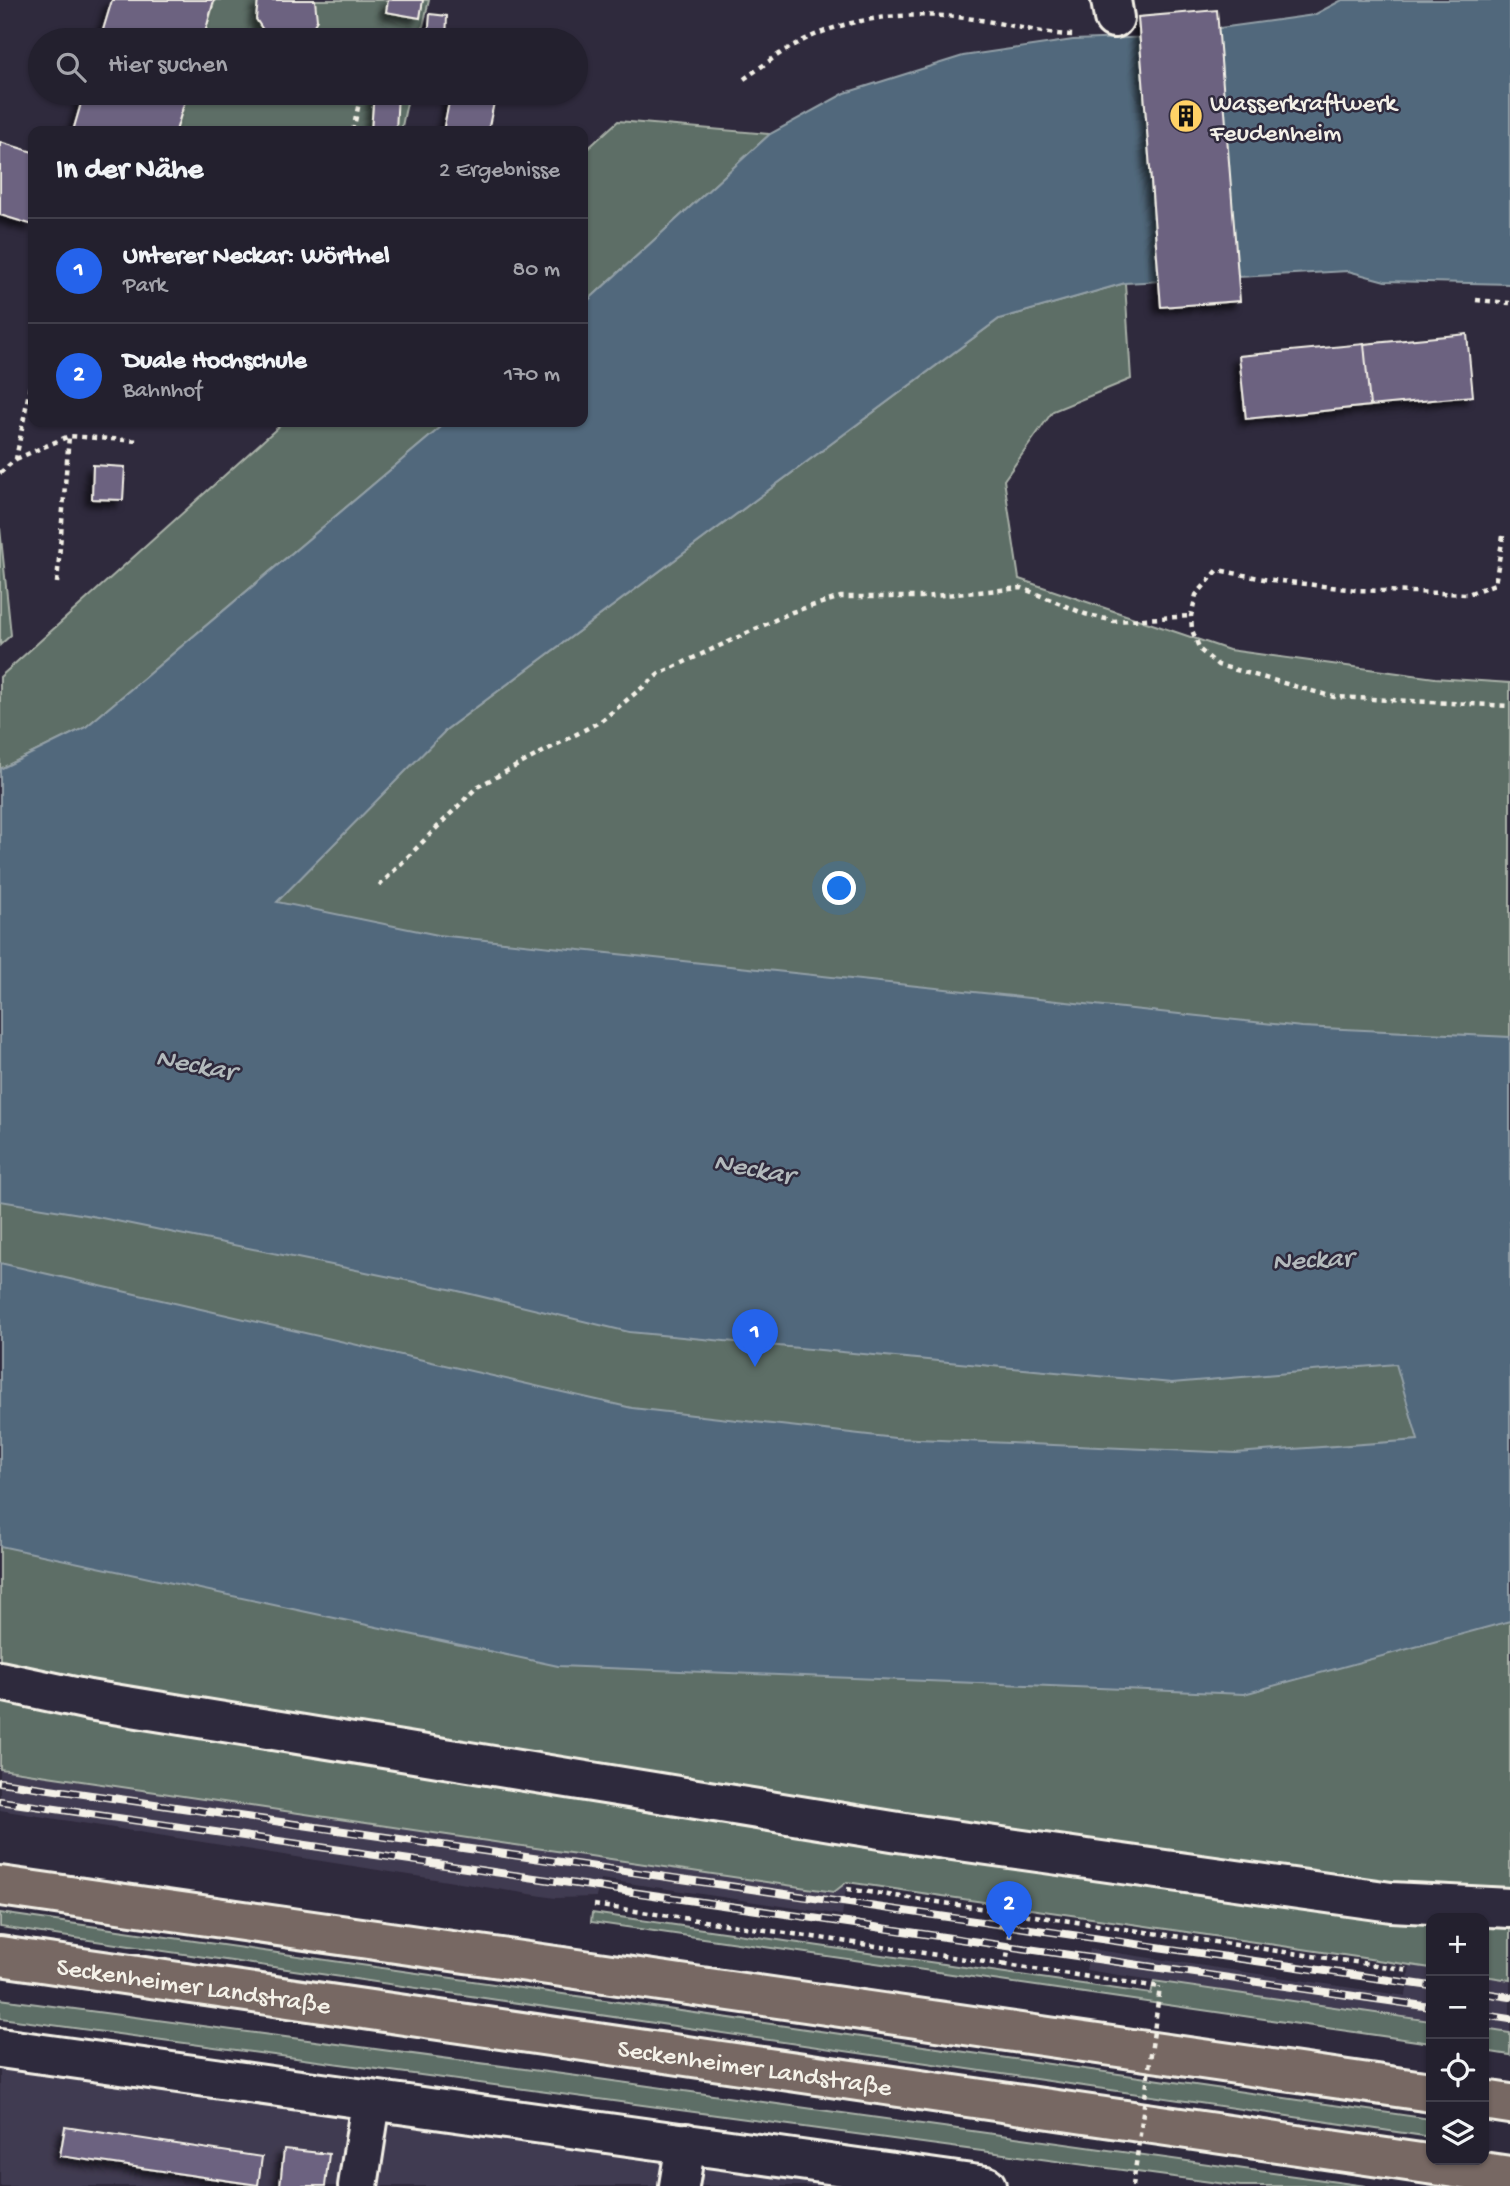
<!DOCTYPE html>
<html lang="de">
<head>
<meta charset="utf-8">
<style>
  :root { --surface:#23202e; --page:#2f2d3a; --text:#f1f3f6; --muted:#a3a3aa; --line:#403e4a; --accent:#2563eb }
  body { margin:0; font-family:"Gochi Hand",sans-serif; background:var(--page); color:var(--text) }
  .controls { position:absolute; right:21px; bottom:21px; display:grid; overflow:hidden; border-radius:14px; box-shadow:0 2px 5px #0004 }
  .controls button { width:63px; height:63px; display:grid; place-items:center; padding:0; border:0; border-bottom:2px solid var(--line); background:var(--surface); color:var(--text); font:35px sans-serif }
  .you { position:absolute; left:840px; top:889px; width:24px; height:24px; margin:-18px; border:5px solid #fff; border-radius:50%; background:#1a73e8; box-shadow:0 0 0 10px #1a73e833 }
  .badge { display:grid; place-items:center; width:46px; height:46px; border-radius:50%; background:var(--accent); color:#fff; font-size:23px; font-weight:700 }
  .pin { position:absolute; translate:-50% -58px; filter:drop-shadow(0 2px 4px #0008) }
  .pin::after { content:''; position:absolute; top:37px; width:24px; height:21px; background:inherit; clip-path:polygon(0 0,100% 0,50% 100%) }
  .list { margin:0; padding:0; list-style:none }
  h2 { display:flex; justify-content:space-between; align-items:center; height:91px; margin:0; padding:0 28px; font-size:30px }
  h2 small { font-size:23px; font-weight:400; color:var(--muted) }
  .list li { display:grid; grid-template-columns:46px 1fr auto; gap:21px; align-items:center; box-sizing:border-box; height:105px; padding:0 28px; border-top:2px solid var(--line) }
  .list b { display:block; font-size:26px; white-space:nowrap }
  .list p { margin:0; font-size:23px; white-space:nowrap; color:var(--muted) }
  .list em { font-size:23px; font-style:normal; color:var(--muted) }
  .icon { flex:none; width:38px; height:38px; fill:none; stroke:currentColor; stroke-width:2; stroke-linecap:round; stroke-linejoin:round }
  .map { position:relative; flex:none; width:1510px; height:2186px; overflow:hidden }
  .search { position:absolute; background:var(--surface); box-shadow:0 2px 5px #0004; left:28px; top:28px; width:560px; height:77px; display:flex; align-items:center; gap:18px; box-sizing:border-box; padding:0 24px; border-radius:38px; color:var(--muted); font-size:26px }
  .panel { position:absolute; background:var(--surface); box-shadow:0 2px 5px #0004; left:28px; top:126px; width:560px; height:301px; border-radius:14px }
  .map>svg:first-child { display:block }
  .built { fill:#413b51 }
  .green { fill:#5d6e66; stroke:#a8b0a7; stroke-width:2 }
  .water { fill:#51687b; stroke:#929fa7; stroke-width:2 }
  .building { fill:#6c6280; stroke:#f4f1e8; stroke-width:2; filter:url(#shadow) }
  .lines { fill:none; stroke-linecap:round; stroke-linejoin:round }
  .minor-casing { stroke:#f4f1e8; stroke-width:44 }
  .major-casing { stroke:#f4f1e8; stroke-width:44 }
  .path { stroke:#f4f1e8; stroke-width:4.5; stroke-dasharray:5 5; stroke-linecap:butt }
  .minor { stroke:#2f2a3d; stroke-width:38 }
  .major { stroke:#776864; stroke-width:38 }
  .rail-casing { stroke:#f4f1e8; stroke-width:8 }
  .rail { stroke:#2f2a3d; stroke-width:5; stroke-dasharray:16; stroke-linecap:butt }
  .path-bridge { stroke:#f4f1e8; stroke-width:4.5; stroke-dasharray:5 5; stroke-linecap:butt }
  .labels { text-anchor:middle; stroke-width:5; stroke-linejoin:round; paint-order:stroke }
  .poi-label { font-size:26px; fill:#f4f1e8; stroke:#2f2a3d; text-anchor:start }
  .street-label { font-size:26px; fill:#f4f1e8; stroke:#2f2a3d }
  .water-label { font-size:28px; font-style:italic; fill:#b3babc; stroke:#2f2a3d }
</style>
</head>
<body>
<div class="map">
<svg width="1510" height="2186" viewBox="0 0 1510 2186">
  <defs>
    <filter id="shadow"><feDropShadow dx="-6" dy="6" stdDeviation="3.5" flood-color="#0009"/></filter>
  </defs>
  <rect width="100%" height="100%" fill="#2f2a3d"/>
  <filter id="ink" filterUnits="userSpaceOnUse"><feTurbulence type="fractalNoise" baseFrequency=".0143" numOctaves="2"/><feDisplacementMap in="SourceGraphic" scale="14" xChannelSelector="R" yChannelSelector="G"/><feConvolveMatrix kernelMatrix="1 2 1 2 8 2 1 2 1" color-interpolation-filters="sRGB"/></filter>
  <g filter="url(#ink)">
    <path class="built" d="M0 1769 834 1892 847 1881 842 1915 601 1879 596 1897 555 1898 0 1810Z
      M1090 1949 1406 1996 1410 1965 1431 1968V2021L1086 1970Z
      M1484 1976 1510 1980V2033L1484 2029Z
      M0 2062 854 2186H0Z"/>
    <path class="green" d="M215 0H429L420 40H203Z
      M188 93H409L401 131H176Z
      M618 121 770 134 583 305V153Z
      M1125 283 1131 379 1053 411 1004 480 1019 579 1229 650 1435 678 1510 683V1980L1484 1976V1918H1431V1968L847 1882 834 1892 0 1769V975L276 902 447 729 999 319Z
      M284 422H447L86 727 0 769V677Z
      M0 528 11 635 0 645Z
      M0 1913 1431 2119V2137L0 1927Z
      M592 1913 1151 1994 1154 1981 1431 2021V2043L591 1922Z
      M0 1999 577 2076 1366 2186H1240L0 2018Z
      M1484 2029 1510 2033V2055L1484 2051Z"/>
    <path class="water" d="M1342 0H1510V284L1385 281 1348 271 1125 283 999 319 447 729 277 902 438 935 1302 1027 1510 1037V1621L1244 1694 558 1666 0 1546V1263L632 1408 895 1438 1236 1453 1418 1440 1396 1364 1172 1383 629 1332 454 1290 92 1216 0 1201V769L86 727 447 422H583V305L770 134 845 93 963 56 1073 40 1154 37 1314 15Z"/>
    <path class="building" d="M112 0H214L203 40H100Z
      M258 0H315L317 20 309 34 297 40H276L265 33 256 19Z
      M388 0H423L420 18 386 12Z
      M1217 10 1240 301 1161 307 1138 17Z
      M430 14 447 16 446 40 428 39Z
      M84 93H187L176 131H73Z
      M374 93H398L396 131H371Z
      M451 93H496L488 131H443Z
      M0 142 33 152V225L0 215Z
      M1467 334 1473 396 1370 406 1364 344Z
      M1364 344 1370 406 1246 419 1239 356Z
      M93 465 125 467 123 500 92 499Z
      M65 2127 262 2157 258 2185 60 2156Z
      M284 2149 329 2154 325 2186H280Z"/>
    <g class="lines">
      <g class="minor-casing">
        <path id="minor" d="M1111 0 1114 18
          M0 1681 89 1700 917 1835 1391 1902 1510 1908
          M0 2048 986 2186
          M358 2186 371 2102
          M679 2186 686 2143"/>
      </g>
      <g class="major-casing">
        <g id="major">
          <path d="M0 1886 1431 2092"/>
          <path id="s1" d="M0 1956 1510 2176"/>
          <path d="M1484 2100 1510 2104"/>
        </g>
      </g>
      <path class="path" d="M371 40 373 30
        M744 79C760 68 776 55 793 46 851 12 927 10 992 22 1021 27 1046 35 1076 35
        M353 131 361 93
        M1476 300 1510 303
        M16 459 69 436 139 441
        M0 473 16 459 33 371
        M1503 536 1495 584 1468 594 1356 590 1264 579 1218 570 1196 595 1191 616 1192 630 1200 650 1218 665 1334 697 1510 706
        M57 583 69 436
        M379 886 477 787 601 721 659 674 792 612 841 597H922L1022 588 1085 614 1114 621 1191 616
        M847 1889 1410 1970
        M594 1905 1006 1965
        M1013 1913 1006 1965 1160 1987"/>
      <use href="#minor" class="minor"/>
      <use href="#major" class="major"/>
      <g class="rail-casing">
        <path id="rail" d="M0 1782 1431 1986
          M0 1801 1431 2007
          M1484 1993 1510 1997
          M1484 2015 1510 2019"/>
      </g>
      <use href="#rail" class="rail"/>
      <path class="path-bridge" d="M1133 2186 1160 1987"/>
    </g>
  </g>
  <defs>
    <g id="building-disc" transform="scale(1.75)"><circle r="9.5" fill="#ffd166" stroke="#2f2a3d"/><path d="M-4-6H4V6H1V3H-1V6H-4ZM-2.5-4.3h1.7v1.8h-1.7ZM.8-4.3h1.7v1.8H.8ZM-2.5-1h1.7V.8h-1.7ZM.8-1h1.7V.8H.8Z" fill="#111"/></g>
  </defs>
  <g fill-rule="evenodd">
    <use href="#building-disc" x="1186" y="116"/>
  </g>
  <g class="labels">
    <g class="poi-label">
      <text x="1210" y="110">Wasserkraftwerk<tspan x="1210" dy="30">Feudenheim</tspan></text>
    </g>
    <g class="street-label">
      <text dy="9" stroke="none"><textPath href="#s1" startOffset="196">Seckenheimer Landstraße</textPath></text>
      <text dy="9" stroke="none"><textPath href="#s1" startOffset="763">Seckenheimer Landstraße</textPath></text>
    </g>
    <g class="water-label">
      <text transform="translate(196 1062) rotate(11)" y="10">Neckar</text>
      <text transform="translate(754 1166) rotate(11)" y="10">Neckar</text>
      <text transform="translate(1312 1257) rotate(-3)" y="10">Neckar</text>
    </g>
  </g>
</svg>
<div class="controls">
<button>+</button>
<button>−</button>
<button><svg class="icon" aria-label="locate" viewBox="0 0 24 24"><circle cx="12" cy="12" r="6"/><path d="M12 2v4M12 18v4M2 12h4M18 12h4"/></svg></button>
<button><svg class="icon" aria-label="layers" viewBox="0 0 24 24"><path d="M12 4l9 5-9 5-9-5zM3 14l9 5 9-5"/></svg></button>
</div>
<div class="you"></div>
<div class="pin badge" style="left:755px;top:1367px">1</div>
<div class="pin badge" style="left:1009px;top:1939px">2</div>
<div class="search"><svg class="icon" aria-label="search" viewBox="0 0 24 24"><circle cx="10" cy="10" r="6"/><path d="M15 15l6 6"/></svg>Hier suchen</div>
<section class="panel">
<h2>In der Nähe<small>2 Ergebnisse</small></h2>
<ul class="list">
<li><span class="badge">1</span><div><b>Unterer Neckar: Wörthel</b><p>Park</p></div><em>80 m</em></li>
<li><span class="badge">2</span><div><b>Duale Hochschule</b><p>Bahnhof</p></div><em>170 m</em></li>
</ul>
</section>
</div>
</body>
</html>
